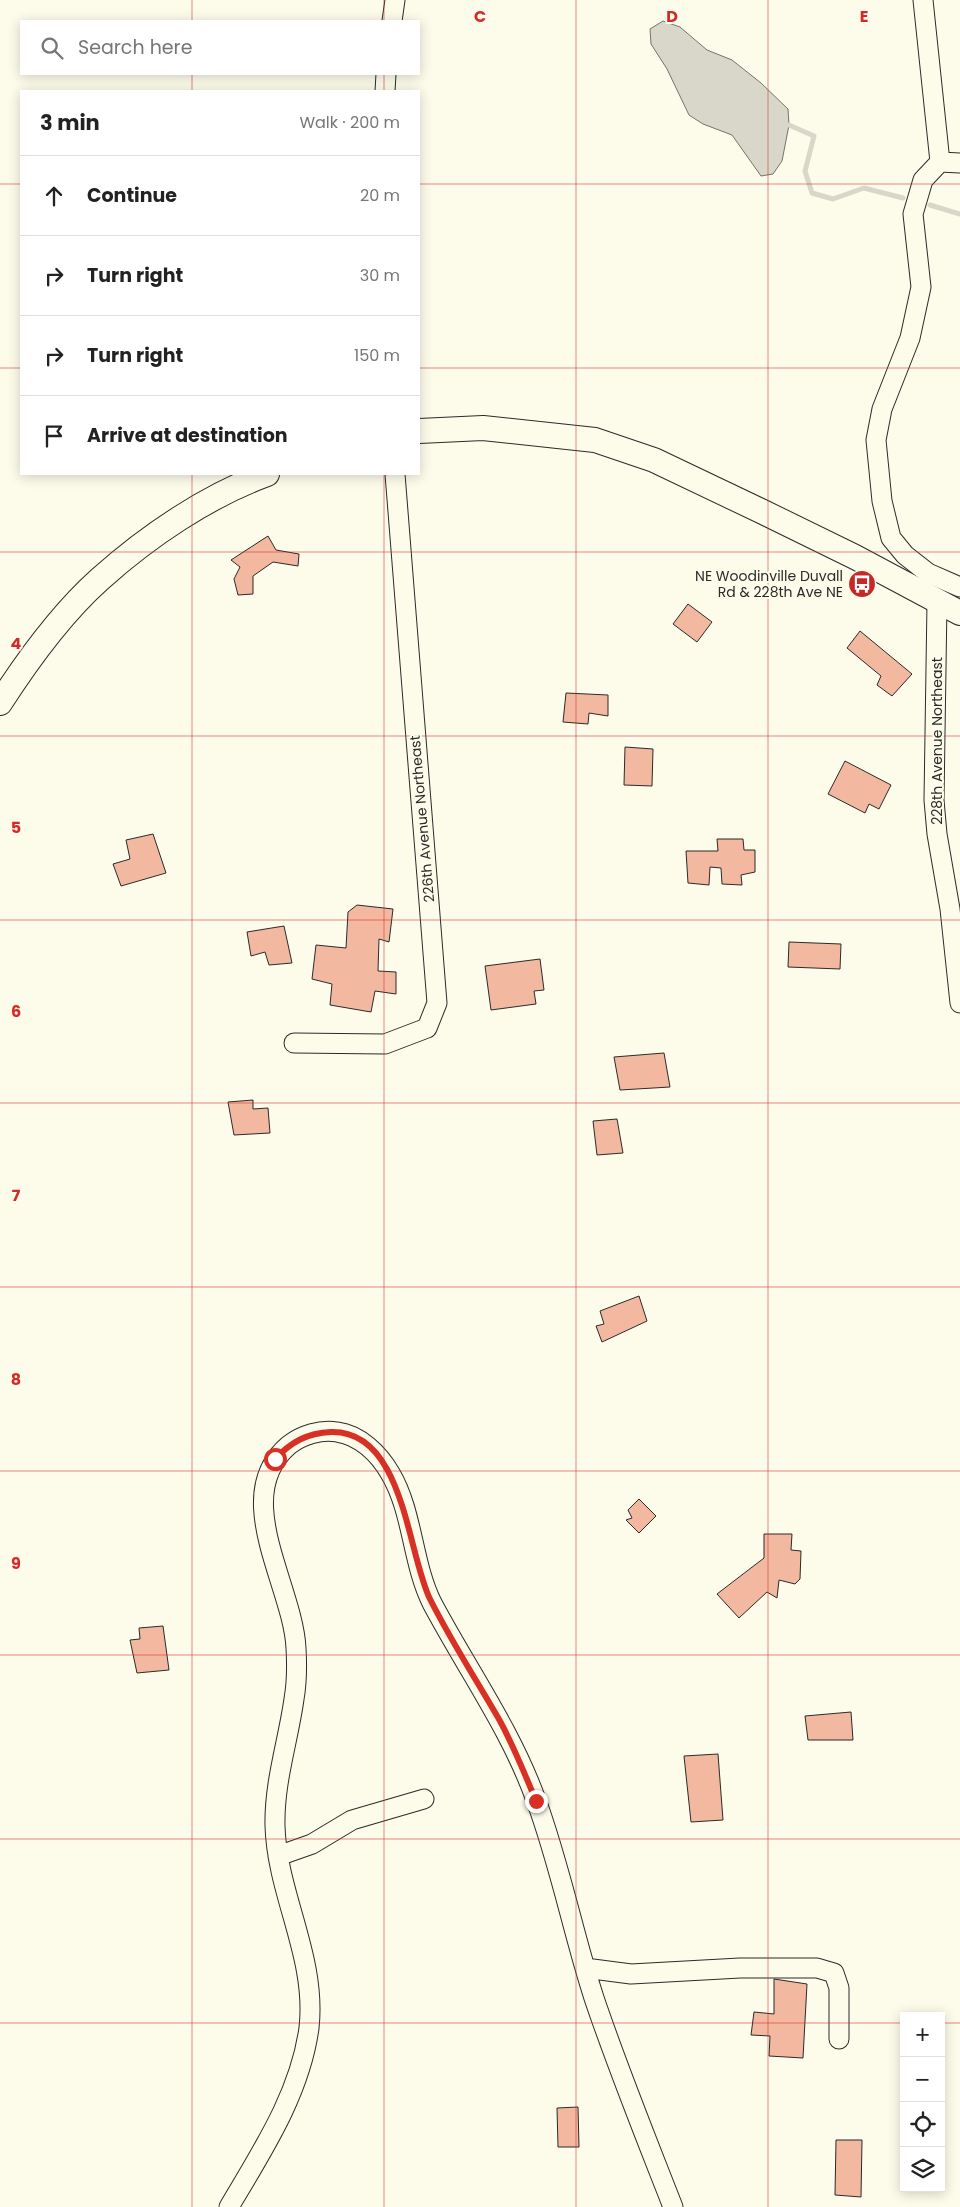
<!DOCTYPE html>
<html lang="en">
<head>
<meta charset="utf-8">
<style>
  :root { --surface:#fff; --page:#f6f6f6; --text:#222; --muted:#767676; --line:#e0e0e0 }
  body { margin:0; font-family:Poppins,sans-serif; background:var(--page); color:var(--text) }
  .controls { position:absolute; right:15px; bottom:15px; display:grid; overflow:hidden; border-radius:0px; box-shadow:0 2px 12px #0003 }
  .controls button { width:45px; height:45px; display:grid; place-items:center; padding:0; border:0; border-bottom:1px solid var(--line); background:var(--surface); color:var(--text); font:25px sans-serif }
  .stop { position:absolute; width:15px; height:15px; margin:-11px; border:4px solid #d93025; border-radius:50%; background:#fff }
  .stop.end { background:#d93025; border-color:#fff; box-shadow:0 1px 5px #0008 }
  .list { margin:0; padding:0; list-style:none }
  h2 { display:flex; justify-content:space-between; align-items:center; height:65px; margin:0; padding:0 20px; font-size:21px }
  h2 small { font-size:16px; font-weight:400; color:var(--muted) }
  .list li { display:grid; grid-template-columns:32px 1fr auto; gap:15px; align-items:center; box-sizing:border-box; height:80px; padding:0 20px; border-top:1px solid var(--line) }
  .list b { display:block; font-size:19px; white-space:nowrap }
  .list em { font-size:16px; font-style:normal; color:var(--muted) }
  .icon { flex:none; width:28px; height:28px; fill:none; stroke:currentColor; stroke-width:2; stroke-linecap:round; stroke-linejoin:round }
  .map { position:relative; flex:none; width:960px; height:2207px; overflow:hidden }
  .search { position:absolute; background:var(--surface); box-shadow:0 2px 12px #0003; left:20px; top:20px; width:400px; height:55px; display:flex; align-items:center; gap:12px; box-sizing:border-box; padding:0 18px; border-radius:0px; color:var(--muted); font-size:19px }
  .panel { position:absolute; background:var(--surface); box-shadow:0 2px 12px #0003; left:20px; top:90px; width:400px; height:385px; border-radius:0px }
  .map>svg:first-child { display:block }
  .water { fill:#d8d7c9; stroke:#74746e }
  .lines { fill:none; stroke-linecap:round; stroke-linejoin:round }
  .stream { stroke:#d8d7c9; stroke-width:5 }
  .building { fill:#f2b8a0; stroke:#2b2b2b }
  .minor-casing { stroke:#2b2b2b; stroke-width:21 }
  .major-casing { stroke:#2b2b2b; stroke-width:26 }
  .minor { stroke:#fdfbea; stroke-width:19 }
  .major { stroke:#fdfbea; stroke-width:24 }
  .route { stroke:#d93025; stroke-width:6 }
  .grid { fill:none; stroke:#d62828; stroke-width:1; stroke-opacity:0.55 }
  .labels { text-anchor:middle; stroke-width:4; stroke-linejoin:round; paint-order:stroke }
  .poi-label { font-size:14px; fill:#2b2b2b; stroke:#fdfbea; text-anchor:end }
  .street-label { font-size:14px; fill:#2b2b2b; stroke:#fdfbea }
  .grid-label { font-size:16px; text-anchor:middle; font-weight:bold; fill:#d62828; stroke:#fdfbea; stroke-width:4; stroke-linejoin:round; paint-order:stroke }
</style>
</head>
<body>
<div class="map">
<svg width="960" height="2207" viewBox="0 0 960 2207">
  <rect width="100%" height="100%" fill="#fdfbea"/>
  <path class="water" d="M663 21 680 27 707 50 732 60 761 83 788 109 789 125 782 161 773 174 761 176 732 135 703 124 689 115 667 69 651 44 650 29Z"/>
  <g class="lines">
    <path class="stream" d="M789 125 814 136 805 171 812 193 833 199 864 188 903 198
      M930 205 960 214"/>
  </g>
  <path class="building" d="M268 536 276 550 299 554 298 566 273 562 253 576V594L238 595 234 579 240 567 231 560Z
    M688 604 712 622 697 642 673 624Z
    M860 631 912 674 892 696 877 685 881 676 847 648Z
    M566 693 608 695V716L589 713 588 724 563 722Z
    M625 747 653 749 652 786 624 785Z
    M845 761 891 785 879 809 869 804 865 813 828 794Z
    M153 834 166 873 121 886 113 864 130 859 126 840Z
    M717 839H743L744 850H755V872L741 875 742 885 722 884 721 868 710 867 709 885 688 883 686 851H718Z
    M357 905 393 909 389 942 379 939 378 971 396 972V994L375 991 371 1012 330 1005 332 984 312 979 316 945 346 948 348 912Z
    M284 926 292 963 269 965 265 952 251 956 247 932Z
    M789 942 841 944 840 969 788 967Z
    M540 959 544 990 534 991 536 1004 491 1010 485 966Z
    M664 1053 670 1087 620 1090 614 1057Z
    M253 1100V1109L268 1108 270 1133 234 1135 228 1102Z
    M617 1119 623 1153 597 1155 593 1121Z
    M639 1296 647 1321 602 1342 596 1326 604 1324 600 1311Z
    M639 1499 656 1516 639 1533 626 1520 632 1518 628 1510Z
    M764 1534H792L791 1550 801 1551 800 1579 795 1584 779 1580 777 1598 767 1592 739 1618 717 1594 764 1558Z
    M163 1626 169 1670 137 1673 130 1640 140 1639 139 1628Z
    M851 1712 853 1740H808L805 1716Z
    M718 1754 723 1820 691 1822 684 1756Z
    M774 1979 807 1984 803 2058 769 2056 770 2036 751 2035 754 2012 774 2014Z
    M578 2107 579 2147H558L557 2108Z
    M836 2140H862L861 2197 835 2195Z"/>
  <g class="lines">
    <g class="minor-casing">
      <path id="minor" d="M923 0 940 162 923 180 913 214 921 287 910 338 882 409 876 440 882 501 891 538 905 555 928 573 960 587
        M392 21 395 0
        M385 91 386 74
        M940 162 960 163
        M937 602 934 800 937 834 950 909 960 1003
        M294 1043 385 1044 427 1028 437 1003 395 474
        M278 1856 312 1844 352 1820 424 1799
        M585 1968 631 1974 740 1968H817L834 1973 839 1988V2039
        M229 2207C262 2151 300 2094 309 2028 317 1957 277 1895 275 1826 274 1782 288 1742 294 1699 297 1682 297 1665 296 1648 293 1585 229 1496 289 1445 302 1435 321 1429 337 1432 360 1435 379 1454 390 1473 413 1511 412 1563 432 1603 467 1669 511 1730 536 1800 560 1865 573 1933 594 1998 618 2069 646 2138 673 2207"/>
    </g>
    <g class="major-casing">
      <path id="major" d="M419 431 483 428 595 440 654 460 761 511 855 557 960 613
        M0 703C27 661 63 612 100 579 148 536 207 496 267 474"/>
    </g>
    <use href="#minor" class="minor"/>
    <use href="#major" class="major"/>
  </g>
  <g class="lines">
    <path class="route" d="M275 1459C291 1442 307 1433 331 1432 404 1430 407 1552 430 1599 451 1641 477 1681 500 1721 514 1747 525 1774 536 1801"/>
  </g>
  <path class="grid" d="M192 0V21M384 0V21M576 0V2207M768 0V2207M192 74V91M384 74V91M0 184H21M419 184H960M0 368H21M419 368H960M192 474V2207M384 474V2207M0 552H960M0 736H960M0 920H960M0 1103H960M0 1287H960M0 1471H960M0 1655H960M0 1839H960M0 2023H904M941 2023H960"/>
  <defs>
    <g id="bus-disc" transform="scale(1.4375)"><circle r="9.5" fill="#c62828" stroke="#fdfbea"/><path d="M-5-6H5V4H4V6H2V4H-2V6H-4V4H-5ZM-3.5-4V0h7V-4ZM-3.5 1.2v1.5H-2V1.2ZM2 1.2v1.5H3.5V1.2Z" fill="#fff"/></g>
  </defs>
  <g fill-rule="evenodd">
    <use href="#bus-disc" x="862" y="584"/>
  </g>
  <g class="labels">
    <g class="poi-label">
      <text x="843" y="581">NE Woodinville Duvall<tspan x="843" dy="16">Rd &amp; 228th Ave NE</tspan></text>
    </g>
    <g class="street-label">
      <text transform="translate(937 741) rotate(-90)" y="5">228th Avenue Northeast</text>
      <text transform="translate(422 819) rotate(-95)" y="5">226th Avenue Northeast</text>
    </g>
  </g>
  <g class="grid-label">
    <text x="480" y="22">C</text>
    <text x="672" y="22">D</text>
    <text x="864" y="22">E</text>
    <text x="16" y="649">4</text>
    <text x="16" y="833">5</text>
    <text x="16" y="1017">6</text>
    <text x="16" y="1201">7</text>
    <text x="16" y="1385">8</text>
    <text x="16" y="1569">9</text>
  </g>
</svg>
<div class="controls">
<button>+</button>
<button>−</button>
<button><svg class="icon" aria-label="locate" viewBox="0 0 24 24"><circle cx="12" cy="12" r="6"/><path d="M12 2v4M12 18v4M2 12h4M18 12h4"/></svg></button>
<button><svg class="icon" aria-label="layers" viewBox="0 0 24 24"><path d="M12 4l9 5-9 5-9-5zM3 14l9 5 9-5"/></svg></button>
</div>
<div class="stop" style="left:275px;top:1459px"></div>
<div class="stop end" style="left:536px;top:1801px"></div>
<div class="search"><svg class="icon" aria-label="search" viewBox="0 0 24 24"><circle cx="10" cy="10" r="6"/><path d="M15 15l6 6"/></svg>Search here</div>
<section class="panel">
<h2>3 min<small>Walk · 200 m</small></h2>
<ul class="list">
<li><svg class="icon" aria-label="ahead" viewBox="0 0 24 24"><path d="M12 20V5M6 11l6-6 6 6"/></svg><div><b>Continue</b></div><em>20 m</em></li>
<li><svg class="icon" aria-label="right" viewBox="0 0 24 24"><path d="M7 20v-9h11M14 6l5 5-5 5"/></svg><div><b>Turn right</b></div><em>30 m</em></li>
<li><svg class="icon" aria-label="right" viewBox="0 0 24 24"><path d="M7 20v-9h11M14 6l5 5-5 5"/></svg><div><b>Turn right</b></div><em>150 m</em></li>
<li><svg class="icon" aria-label="arrive" viewBox="0 0 24 24"><path d="M6 21V4h12l-3 4 3 4H6"/></svg><div><b>Arrive at destination</b></div></li>
</ul>
</section>
</div>
</body>
</html>
